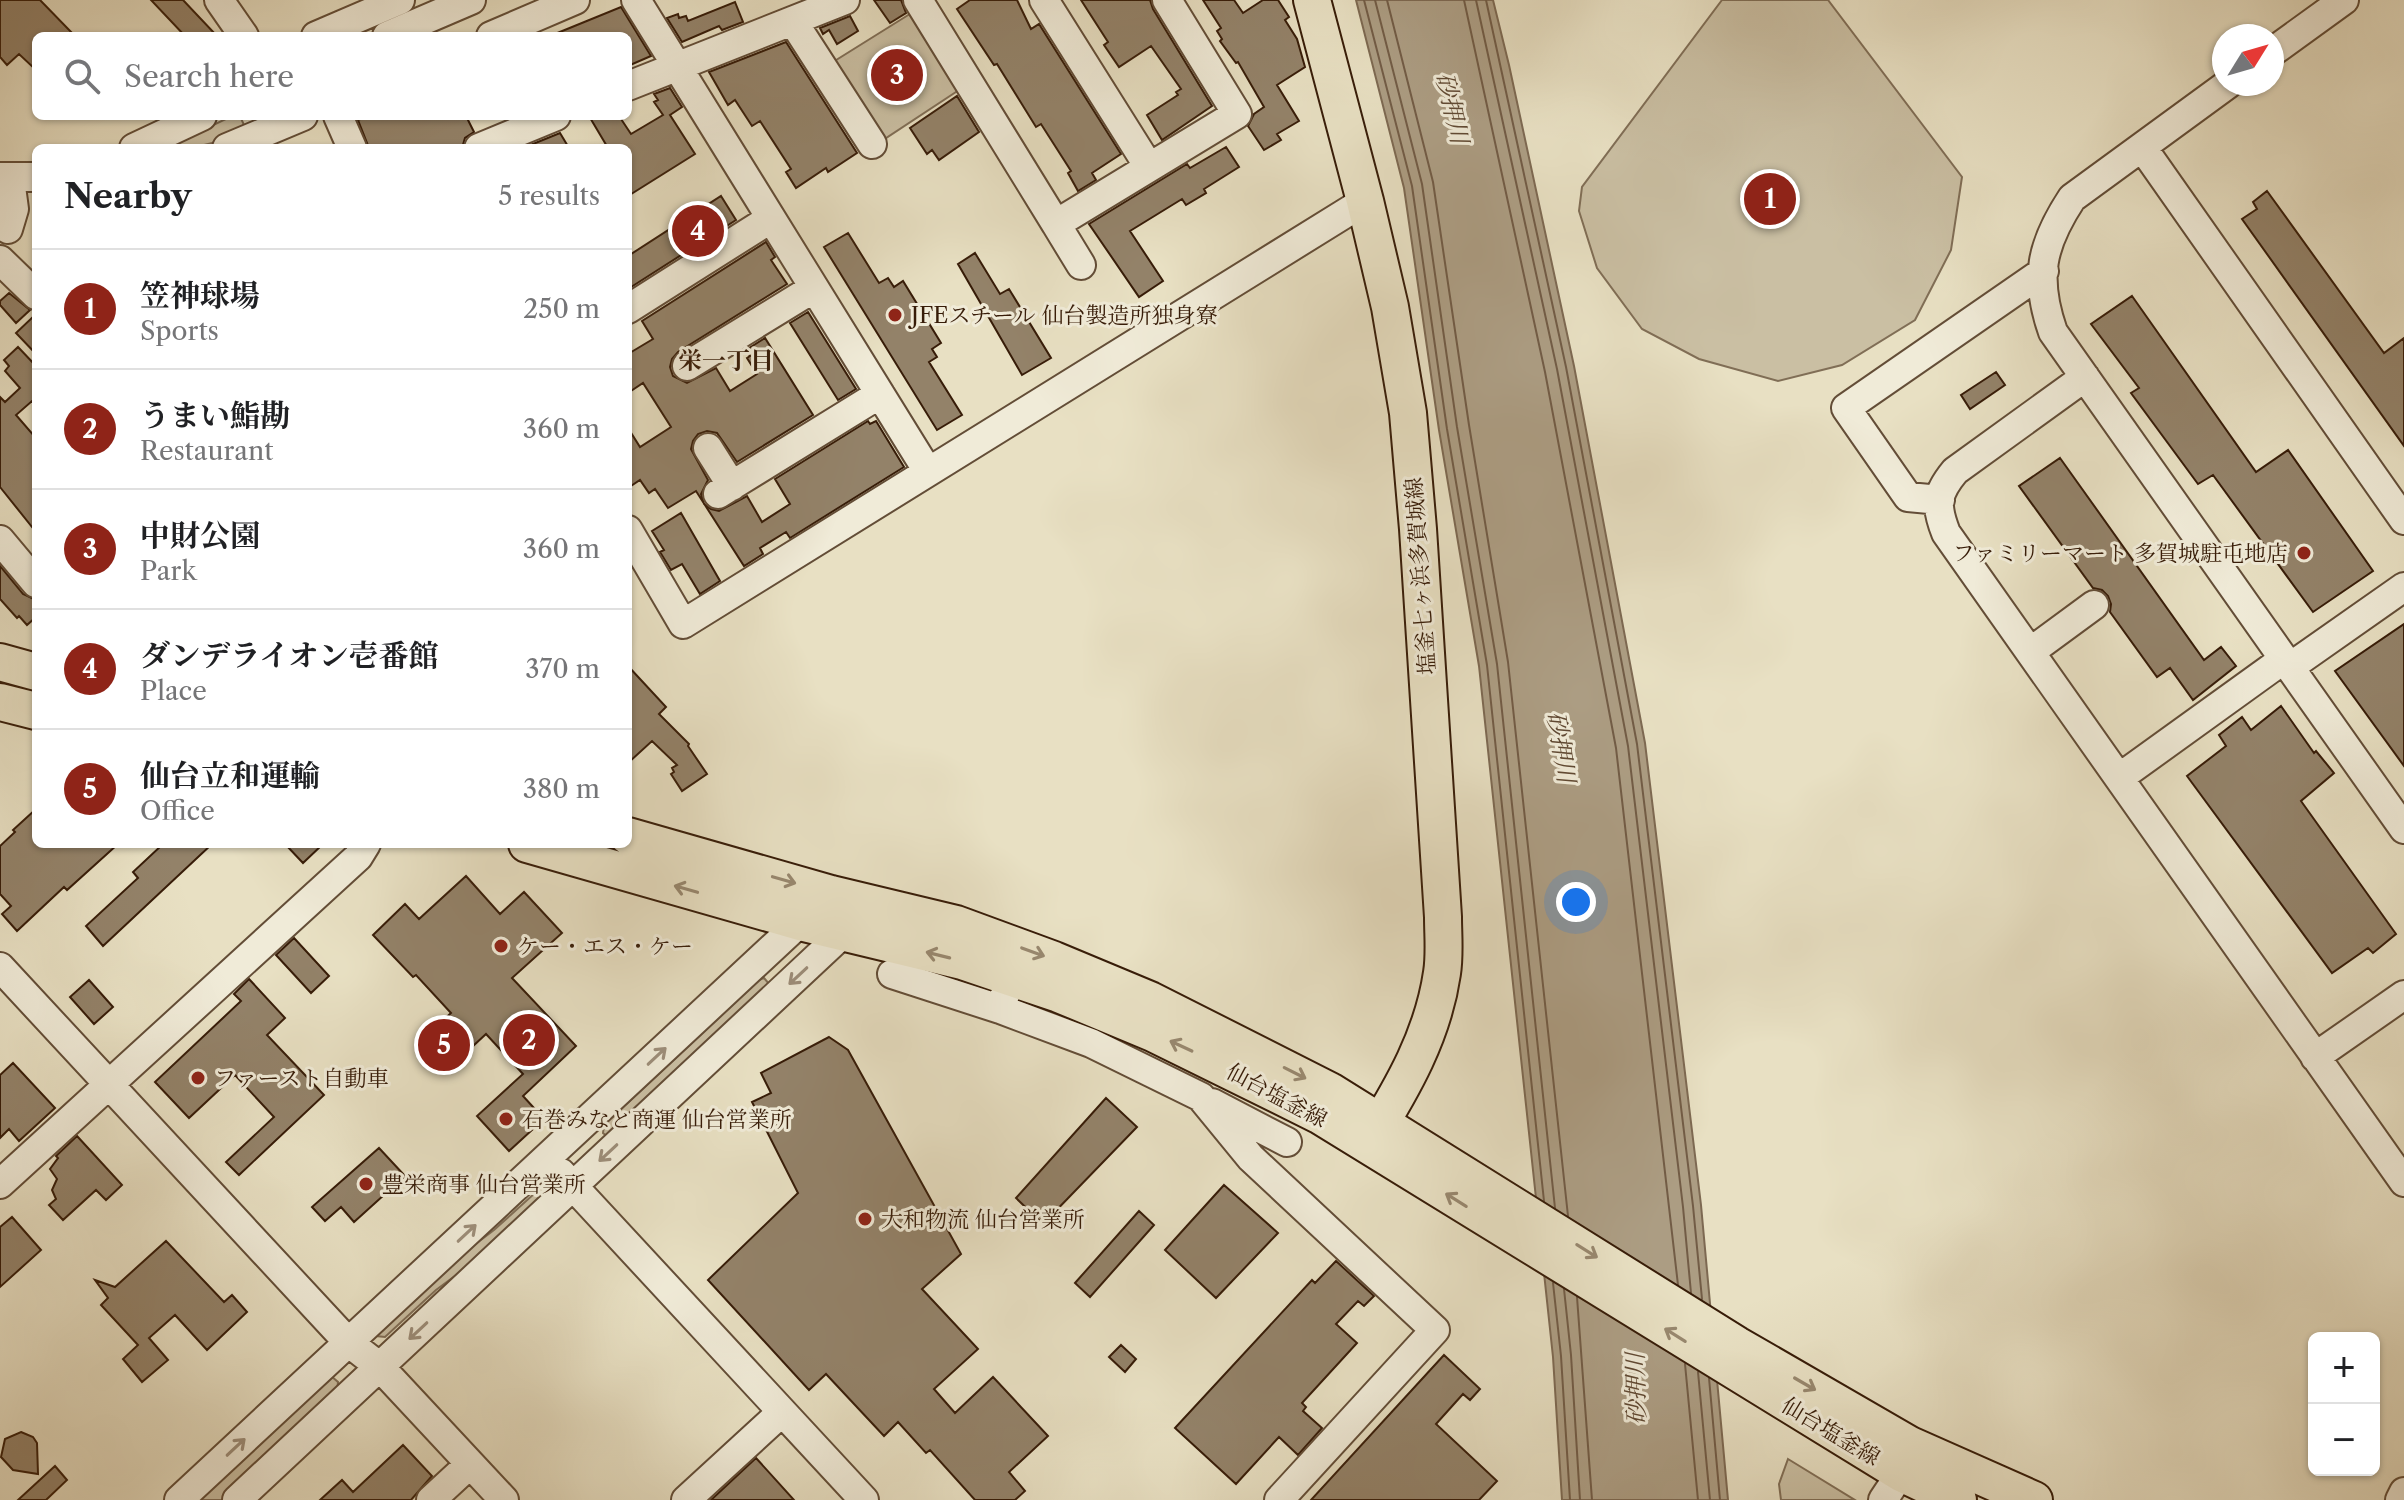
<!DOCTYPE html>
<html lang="en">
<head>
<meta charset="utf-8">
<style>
  :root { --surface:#fff; --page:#f6f6f6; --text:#202124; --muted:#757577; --line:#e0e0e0; --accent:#8f2418 }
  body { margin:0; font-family:"Libre Caslon Text","Noto Serif JP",serif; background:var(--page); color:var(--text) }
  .controls { position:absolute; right:24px; bottom:24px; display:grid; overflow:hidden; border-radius:12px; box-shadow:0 2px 6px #0004 }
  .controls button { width:72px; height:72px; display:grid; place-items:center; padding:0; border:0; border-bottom:2px solid var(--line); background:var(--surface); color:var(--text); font:40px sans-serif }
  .compass { position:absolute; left:2212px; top:24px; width:72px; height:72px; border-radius:50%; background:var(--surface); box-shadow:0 2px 6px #0004; rotate:53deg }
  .you { position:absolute; left:1576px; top:902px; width:28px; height:28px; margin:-20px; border:6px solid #fff; border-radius:50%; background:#1a73e8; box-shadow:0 0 0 12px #1a73e833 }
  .badge { display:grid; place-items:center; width:52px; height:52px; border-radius:50%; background:var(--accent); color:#fff; font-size:26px; font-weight:700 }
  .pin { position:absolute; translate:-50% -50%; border:4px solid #fff; box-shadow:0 2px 8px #0006 }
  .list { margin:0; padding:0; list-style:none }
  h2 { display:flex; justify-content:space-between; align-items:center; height:104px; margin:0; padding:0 32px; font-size:34px }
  h2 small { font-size:26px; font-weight:400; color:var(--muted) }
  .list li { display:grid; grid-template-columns:52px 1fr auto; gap:24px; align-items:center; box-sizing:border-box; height:120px; padding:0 32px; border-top:2px solid var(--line) }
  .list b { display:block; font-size:30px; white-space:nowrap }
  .list p { margin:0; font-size:26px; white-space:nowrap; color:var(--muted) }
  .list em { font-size:26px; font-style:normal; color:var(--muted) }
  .icon { flex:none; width:44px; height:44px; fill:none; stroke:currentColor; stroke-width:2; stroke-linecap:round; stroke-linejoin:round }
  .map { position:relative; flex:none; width:2404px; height:1500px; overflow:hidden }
  .search { position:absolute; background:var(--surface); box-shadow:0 2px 6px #0004; left:32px; top:32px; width:600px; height:88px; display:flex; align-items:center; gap:20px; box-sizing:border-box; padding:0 28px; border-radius:12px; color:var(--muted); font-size:30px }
  .panel { position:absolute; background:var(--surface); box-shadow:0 2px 6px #0004; left:32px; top:144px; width:600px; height:704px; border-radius:12px }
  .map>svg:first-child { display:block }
  .green { fill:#cabfa3; stroke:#806e56; stroke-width:2 }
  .water { fill:#ac9d83; stroke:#7d6952; stroke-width:2 }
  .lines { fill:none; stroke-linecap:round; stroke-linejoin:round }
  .shore { stroke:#725c46; stroke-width:2 }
  .building { fill:#938269; stroke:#371c08; stroke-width:2 }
  .minor-casing { stroke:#634d37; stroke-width:32 }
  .major-casing { stroke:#371c08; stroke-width:40 }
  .minor { stroke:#f0ebd8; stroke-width:28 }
  .major { stroke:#e8e0c3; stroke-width:36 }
  .oneway { stroke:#98886f }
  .oneway2 { stroke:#9d8e7a }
  .poi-dot { fill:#8f2418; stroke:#f0ebd8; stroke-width:3 }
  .labels { text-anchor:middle; stroke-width:6; stroke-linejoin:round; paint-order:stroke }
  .poi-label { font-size:22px; fill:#371c08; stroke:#f0ebd8; text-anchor:start }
  .street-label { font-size:22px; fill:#371c08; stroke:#f0ebd8 }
  .water-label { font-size:24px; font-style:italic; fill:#604933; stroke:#f0ebd8 }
  .neighbourhood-label { font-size:24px; font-weight:bold; fill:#371c08; stroke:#f0ebd8 }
</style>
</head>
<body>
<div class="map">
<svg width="2404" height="1500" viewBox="0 0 2404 1500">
  <rect width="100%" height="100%" fill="#e8e0c3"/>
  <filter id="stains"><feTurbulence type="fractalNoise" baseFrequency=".0025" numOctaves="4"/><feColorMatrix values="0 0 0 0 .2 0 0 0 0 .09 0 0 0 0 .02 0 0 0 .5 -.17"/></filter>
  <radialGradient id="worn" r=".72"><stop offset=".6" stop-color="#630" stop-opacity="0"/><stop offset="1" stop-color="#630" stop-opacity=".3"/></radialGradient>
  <path class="green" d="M1722 0H1828L1962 177 1951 250 1915 320 1842 365 1778 381 1699 359 1642 329 1597 268 1579 211 1582 187Z
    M913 12 962 88 883 140 833 62Z
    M232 116H240L244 125C228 145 189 148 165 148Z
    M764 978 770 985 608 1137 603 1133 604 1125 759 980Z
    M546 1183 552 1186 553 1190 502 1241 436 1290 385 1337 376 1336 374 1333 428 1280 494 1230Z
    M331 1376 338 1382 337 1392 223 1500H193Z
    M1788 1459 1855 1500H1781L1779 1484Z"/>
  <path class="water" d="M1356 0H1493L1509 65 1574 366 1645 743 1701 1205 1728 1500H1562L1553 1357 1479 666 1439 430 1404 188Z"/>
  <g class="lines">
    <path class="shore" d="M1364 0 1412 186 1447 429 1487 665 1544 1201
      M1375 0 1422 184 1457 427 1497 664 1555 1208
      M1387 0 1433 182 1469 425 1508 662 1568 1216
      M1464 0 1545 372 1616 748 1678 1285
      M1476 0 1557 369 1628 746 1683 1207 1691 1293
      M1486 0 1566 367 1637 744 1693 1206 1702 1299
      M1553 1283 1561 1356 1570 1500
      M1564 1289 1571 1355 1580 1500
      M1577 1297 1592 1500
      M1685 1364 1698 1500
      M1698 1372 1710 1500
      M1709 1378 1720 1500"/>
  </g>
  <path class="building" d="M0 0H40L75 36H36V70L19 54 7 65 0 57Z
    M151 0H183L217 36H185Z
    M874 0H901L906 13 890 23Z
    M970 0H1017L1031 29 1039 24 1121 154 1092 173 1096 180 1078 191 1068 173 1071 171 1041 124 1036 127 997 64 994 65 957 9Z
    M1081 0H1150L1153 9 1212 106 1162 140 1147 115 1178 95 1176 92 1181 89 1151 46 1119 67 1104 45 1108 42Z
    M1203 0H1234L1243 13 1263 0H1278L1289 17 1285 20 1297 39 1305 67 1277 85 1299 121 1277 134 1281 140 1264 150 1248 126 1254 114 1264 107 1238 62 1236 63 1220 41 1222 39 1217 31 1221 28Z
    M735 2 743 22 722 30 719 26 682 42 667 18 678 14 679 18 686 16 688 21Z
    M621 7 651 56 628 66V36H550Z
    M850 16 858 31 837 44 829 30 823 34 820 28Z
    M786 42 857 153 828 172 826 168 796 188 786 172 791 169 760 121 752 126 735 100 728 105 709 72Z
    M670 88 682 107 670 115 695 154 628 196V148H608L589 116H619L631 134 663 115 654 102 658 100 654 94Z
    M957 96 979 132 939 160 932 150 927 154 910 128Z
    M367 116H466L474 132 465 138 462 148H369L358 120Z
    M560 133 569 148H523Z
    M1226 147 1239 167 1204 189 1206 193 1186 205 1182 199 1130 231 1163 281 1139 297 1089 224 1187 164 1190 168Z
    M2267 191 2384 353 2404 338V446L2242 219 2257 209 2253 202Z
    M721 196 736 220 628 289V256Z
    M848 233 879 283 888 278 894 287 903 281 941 343 932 349 937 357 929 362 962 415 937 430 824 247Z
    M766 242 775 257 771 260 787 284 678 352 672 359 670 367 673 376 687 383 716 368 730 391 757 374 747 358 750 356 746 350 765 338 813 415 737 462 717 433 707 431 698 434 693 441 691 449 708 480 701 494 704 504 711 509 719 511 747 496 762 522 790 504 775 479 868 421 870 424 876 421 904 467 790 538 786 532 760 548 763 554 744 566 696 491 668 508 655 489 649 493 640 480 628 488V428L640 447 671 427 643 383 628 393V354L653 339 642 321Z
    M975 253 1000 294 1009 289 1051 358 1022 375 958 264Z
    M9 293 30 310 16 323 0 305V301Z
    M2132 296 2256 472 2288 450 2373 571 2313 612 2213 475 2198 484 2131 393 2139 388 2091 324Z
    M808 312 856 389 838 400 790 323Z
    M36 314V354L16 333Z
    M18 347 36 366V405L32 401 16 415 36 438V532L0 487V397L5 402 20 388 5 371 9 366 4 360Z
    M1996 372 2005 385 1970 409 1961 395Z
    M2060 458 2204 660 2221 647 2236 666 2193 700 2170 668 2157 677 2110 612 2111 604 2108 596 2102 590 2093 588 2019 486Z
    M681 513 720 581 700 594 682 564 671 570 660 552 664 550 652 531Z
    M0 566 23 594 36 600V617L27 625 19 616 17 618 0 599Z
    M2404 624V766L2335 671Z
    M628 666 666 707 659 714 689 744 688 746 707 774 682 791 671 774 674 772 672 768 677 765 652 741 628 763Z
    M2281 706 2314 753 2316 751 2334 773 2301 801 2396 934 2373 953 2368 948 2332 973 2187 776 2226 746 2219 735 2242 717 2251 730Z
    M36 809V844H118L67 890 64 887 17 931 2 914 11 906 0 894V846L15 832 13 830Z
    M163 844H212L103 946 86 926 138 878 133 872Z
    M285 844H323L303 863Z
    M466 876 500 914 524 892 562 933 512 978 576 1046 523 1096 544 1119 509 1151 477 1116 523 1074 486 1034 444 1073 417 1044 451 1013 416 975 413 977 373 935 405 904 419 919Z
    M294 938 329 976 311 993 276 955Z
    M249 979 285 1018 267 1035 324 1095 239 1175 226 1162 274 1117 235 1075 189 1118 155 1082 241 1001 234 994Z
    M89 980 113 1007 94 1024 70 997Z
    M829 1037 848 1050 961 1254 922 1289 978 1349 934 1389 955 1413 993 1377 1048 1436 1009 1472 1025 1491 1015 1500H975L930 1450 926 1453 898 1422 884 1436 826 1374 809 1390 708 1280 798 1193 752 1102 771 1093 761 1073Z
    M13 1063 55 1108 19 1141 9 1129 0 1138V1075Z
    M1106 1098 1137 1127 1043 1224 1016 1198Z
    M77 1136 122 1185 106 1200 96 1190 63 1220 49 1205 56 1199 52 1190 57 1179 50 1169 58 1158 56 1156Z
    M379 1148 405 1176 354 1222 341 1207 325 1221 312 1207Z
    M1224 1185 1278 1233 1216 1298 1165 1250Z
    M1139 1211 1154 1225 1090 1297 1075 1283Z
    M12 1217 41 1250 0 1287V1227Z
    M166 1241 224 1302 232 1295 247 1312 207 1350 175 1315 149 1338 168 1360 142 1382 123 1359 138 1345 101 1305 108 1298 95 1280 115 1287Z
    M1336 1261 1374 1296 1364 1306 1358 1301 1336 1324 1357 1343 1302 1403 1306 1407 1303 1411 1322 1428 1298 1455 1279 1437 1236 1484 1175 1428 1312 1280 1315 1283Z
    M1121 1345 1136 1359 1125 1372 1109 1357Z
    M1444 1355 1480 1389 1470 1400 1463 1394 1436 1424 1497 1481 1479 1500H1311Z
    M21 1432 33 1437 37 1443 38 1474 13 1470 1 1457 5 1439Z
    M403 1445 432 1476 411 1500H320L342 1480 353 1492Z
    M756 1458 794 1500H711Z
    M55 1466 67 1480 46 1500H18Z"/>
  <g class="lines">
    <g class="minor-casing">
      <path id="minor" d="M219 0 244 36
        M636 0 927 470
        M918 0 1056 224 1237 114 1167 0
        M1044 0 1149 167
        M794 23 872 144
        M316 36 400 0
        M387 36 471 0
        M491 36 575 0
        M2272 52 2344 0
        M2228 84 2072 198C2041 245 2034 278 2053 332L2404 829
        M628 86 845 0
        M338 116 352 148
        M2142 147 2404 520
        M134 148 202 116
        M227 148 303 116
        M479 148 556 116
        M0 177H36
        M1056 224 1081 265
        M8 229 14 209 10 179
        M0 260 36 295
        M628 309 770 219
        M687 366 814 288
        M2085 377 1955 471C1936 494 1935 505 1946 533L2404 1182
        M708 448 732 486
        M718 494 880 394
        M1940 500 1908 497 1846 408 2044 271
        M628 530 683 624 1365 201
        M0 540 36 583
        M2030 652 2094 605
        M2290 667 2404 587
        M2119 778 2284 659
        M0 967 348 1342 380 1367 504 1500
        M892 974 1000 1009
        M1011 978 1000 1009 1091 1043 1201 1097 1251 1158 1435 1330 1279 1500
        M2315 1057 2404 995
        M1212 1103 1287 1142
        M561 1173 864 1500
        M0 1184 358 857 366 844
        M179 1500 811 912
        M237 1500 854 923
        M431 1500 470 1464
        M686 1500 782 1412
        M1883 1500 1901 1473 1907 1454
        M2400 1500 2404 1492"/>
    </g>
    <g class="major-casing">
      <path id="major" d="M1312 0 1365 201 1390 307 1408 413 1418 529 1443 917C1443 935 1445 955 1442 973 1433 1035 1403 1087 1370 1140
        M0 662 36 672
        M0 702 36 711
        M628 836 831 894 956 924 1054 960 1150 1000 1330 1091 1737 1345 1910 1445 2034 1500
        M527 844 800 922 962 961 1059 994 1153 1033 1319 1115 1901 1473 1958 1500"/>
    </g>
    <use href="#minor" class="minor"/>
    <use href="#major" class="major"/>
  </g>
  <defs><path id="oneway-shaft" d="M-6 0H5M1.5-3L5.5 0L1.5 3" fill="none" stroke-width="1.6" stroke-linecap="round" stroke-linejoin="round" transform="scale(2)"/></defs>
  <g class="oneway">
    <use href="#oneway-shaft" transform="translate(784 880) rotate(16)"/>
    <use href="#oneway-shaft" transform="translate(686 889) rotate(-164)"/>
    <use href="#oneway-shaft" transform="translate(1033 952) rotate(20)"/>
    <use href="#oneway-shaft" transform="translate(938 955) rotate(-166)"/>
    <use href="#oneway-shaft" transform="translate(1181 1046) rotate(-155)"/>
    <use href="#oneway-shaft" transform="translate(1295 1073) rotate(27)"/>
    <use href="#oneway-shaft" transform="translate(1456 1200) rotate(-148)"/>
    <use href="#oneway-shaft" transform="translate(1587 1251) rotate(32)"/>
    <use href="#oneway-shaft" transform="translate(1675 1335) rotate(-148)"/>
    <use href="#oneway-shaft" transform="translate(1805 1384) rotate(30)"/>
  </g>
  <g class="oneway2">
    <use href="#oneway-shaft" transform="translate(798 976) rotate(137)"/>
    <use href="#oneway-shaft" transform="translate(657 1056) rotate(-43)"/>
    <use href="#oneway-shaft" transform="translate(608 1153) rotate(137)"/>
    <use href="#oneway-shaft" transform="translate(467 1233) rotate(-43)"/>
    <use href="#oneway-shaft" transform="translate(418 1331) rotate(137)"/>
    <use href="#oneway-shaft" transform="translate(236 1447) rotate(-43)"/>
  </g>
  <g class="poi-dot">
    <circle cx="895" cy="315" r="8"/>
    <circle cx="2304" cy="553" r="8"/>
    <circle cx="501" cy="946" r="8"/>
    <circle cx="198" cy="1078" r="8"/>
    <circle cx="506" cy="1119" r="8"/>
    <circle cx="366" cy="1184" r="8"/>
    <circle cx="865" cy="1219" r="8"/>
  </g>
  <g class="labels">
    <g class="poi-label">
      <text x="911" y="323">JFEスチール 仙台製造所独身寮</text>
      <text x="2288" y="561" text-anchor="end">ファミリーマート 多賀城駐屯地店</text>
      <text x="517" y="954">ケー・エス・ケー</text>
      <text x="214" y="1086">ファースト自動車</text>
      <text x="522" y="1127">石巻みなと商運 仙台営業所</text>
      <text x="382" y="1192">豊栄商事 仙台営業所</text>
      <text x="881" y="1227">大和物流 仙台営業所</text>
    </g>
    <g class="street-label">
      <text transform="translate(1420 576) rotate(-94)" y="8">塩釜七ヶ浜多賀城線</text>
      <text transform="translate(1277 1095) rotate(28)" y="8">仙台塩釜線</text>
      <text transform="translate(1831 1431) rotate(31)" y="8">仙台塩釜線</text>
    </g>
    <g class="water-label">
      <text transform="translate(1452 108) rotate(77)" y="8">砂押川</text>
      <text transform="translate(1561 747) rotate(81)" y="8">砂押川</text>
      <text transform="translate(1636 1389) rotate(-91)" y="8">砂押川</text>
    </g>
    <g class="neighbourhood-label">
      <text x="726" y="369">栄一丁目</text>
    </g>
  </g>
  <rect width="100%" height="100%" filter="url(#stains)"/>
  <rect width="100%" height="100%" fill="url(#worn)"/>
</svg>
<div class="controls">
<button>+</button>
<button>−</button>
</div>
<svg class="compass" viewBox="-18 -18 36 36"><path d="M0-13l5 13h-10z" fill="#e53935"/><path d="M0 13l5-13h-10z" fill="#757577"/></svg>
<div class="you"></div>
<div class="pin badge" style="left:1770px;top:199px">1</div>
<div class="pin badge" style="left:529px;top:1040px">2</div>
<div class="pin badge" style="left:897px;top:75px">3</div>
<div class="pin badge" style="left:698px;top:231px">4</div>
<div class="pin badge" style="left:444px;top:1045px">5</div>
<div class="search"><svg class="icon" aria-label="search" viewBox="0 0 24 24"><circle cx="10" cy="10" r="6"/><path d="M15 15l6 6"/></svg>Search here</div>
<section class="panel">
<h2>Nearby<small>5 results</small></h2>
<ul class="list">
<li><span class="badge">1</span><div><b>笠神球場</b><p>Sports</p></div><em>250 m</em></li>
<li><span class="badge">2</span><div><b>うまい鮨勘</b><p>Restaurant</p></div><em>360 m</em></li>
<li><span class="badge">3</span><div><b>中財公園</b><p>Park</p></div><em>360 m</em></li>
<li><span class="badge">4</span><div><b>ダンデライオン壱番館</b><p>Place</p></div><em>370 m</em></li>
<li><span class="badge">5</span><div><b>仙台立和運輸</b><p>Office</p></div><em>380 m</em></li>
</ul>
</section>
</div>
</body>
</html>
